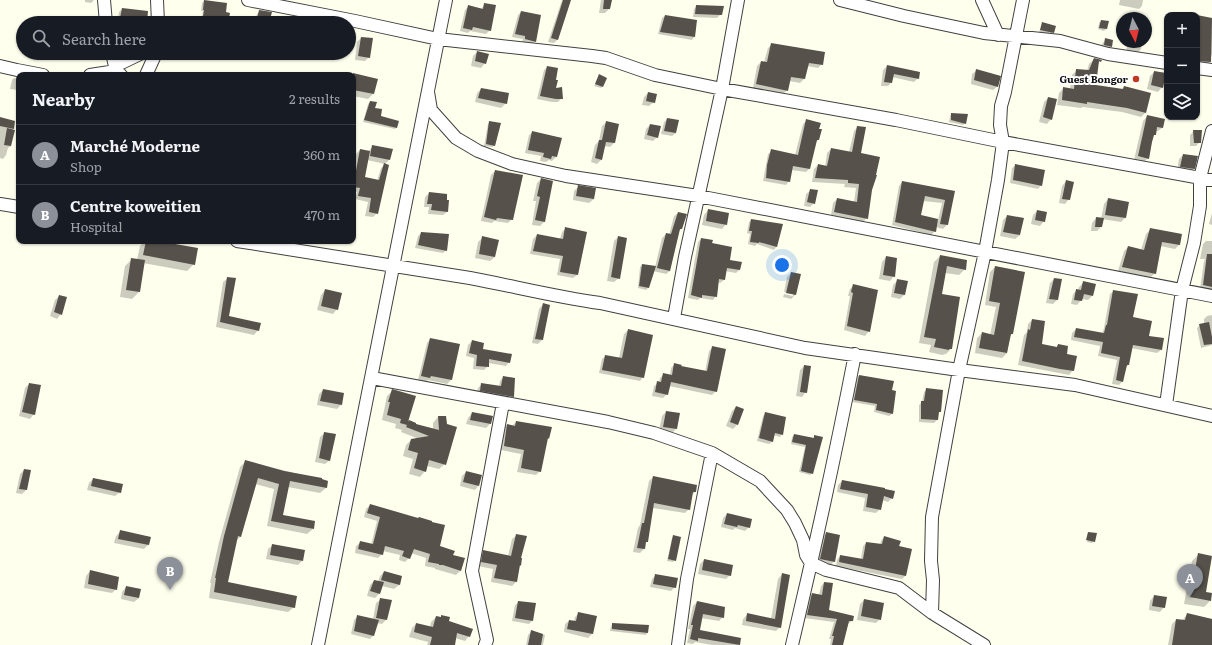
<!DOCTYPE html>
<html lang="en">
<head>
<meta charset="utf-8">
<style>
  :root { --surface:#171b24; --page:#20242c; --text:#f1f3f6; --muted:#9ea1a6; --line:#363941; --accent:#8c9099 }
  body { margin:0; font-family:Literata,serif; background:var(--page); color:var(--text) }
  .controls { position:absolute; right:12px; top:12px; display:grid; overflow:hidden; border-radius:8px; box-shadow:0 1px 3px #0004 }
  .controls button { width:36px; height:36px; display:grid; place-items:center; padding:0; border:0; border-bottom:1px solid var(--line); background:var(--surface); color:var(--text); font:20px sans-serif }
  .compass { position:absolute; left:1116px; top:12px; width:36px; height:36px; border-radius:50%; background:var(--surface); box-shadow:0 1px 3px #0004; rotate:173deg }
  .you { position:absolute; left:782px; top:265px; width:14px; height:14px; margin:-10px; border:3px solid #fff; border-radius:50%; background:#1a73e8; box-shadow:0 0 0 6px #1a73e833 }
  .badge { display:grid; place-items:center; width:26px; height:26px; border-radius:50%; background:var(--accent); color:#fff; font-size:13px; font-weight:700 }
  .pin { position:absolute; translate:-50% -33px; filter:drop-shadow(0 1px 2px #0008) }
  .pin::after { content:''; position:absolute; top:21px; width:14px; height:12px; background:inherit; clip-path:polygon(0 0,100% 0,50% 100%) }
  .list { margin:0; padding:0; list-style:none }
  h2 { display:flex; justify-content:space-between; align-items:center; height:52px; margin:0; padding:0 16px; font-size:17px }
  h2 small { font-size:13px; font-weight:400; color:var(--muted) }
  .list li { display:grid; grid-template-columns:26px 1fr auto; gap:12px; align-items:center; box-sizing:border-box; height:60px; padding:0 16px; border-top:1px solid var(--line) }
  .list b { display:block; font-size:15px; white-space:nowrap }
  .list p { margin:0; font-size:13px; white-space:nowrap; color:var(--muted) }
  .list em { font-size:13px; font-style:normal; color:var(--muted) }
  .icon { flex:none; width:22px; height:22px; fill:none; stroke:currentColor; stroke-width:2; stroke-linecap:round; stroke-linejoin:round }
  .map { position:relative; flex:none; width:1212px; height:645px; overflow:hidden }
  .search { position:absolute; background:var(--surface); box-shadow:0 1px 3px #0004; left:16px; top:16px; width:340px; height:44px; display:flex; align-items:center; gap:10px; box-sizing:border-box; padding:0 14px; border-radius:22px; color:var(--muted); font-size:15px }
  .panel { position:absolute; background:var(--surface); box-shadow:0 1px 3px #0004; left:16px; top:72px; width:340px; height:172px; border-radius:8px }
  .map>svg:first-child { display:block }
  .shadow { fill:#0003; fill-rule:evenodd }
  .building { fill:#56514a }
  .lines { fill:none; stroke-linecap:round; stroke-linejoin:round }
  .minor-casing { stroke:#414141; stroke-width:14 }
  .minor { stroke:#fff; stroke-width:12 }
  .poi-dot { fill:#c13722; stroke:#fff; stroke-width:1.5 }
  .labels { text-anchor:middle; stroke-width:4; stroke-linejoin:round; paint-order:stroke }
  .poi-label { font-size:10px; font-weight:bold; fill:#0e0e0e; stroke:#fff; text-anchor:end }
</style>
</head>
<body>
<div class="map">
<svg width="1212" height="645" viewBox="0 0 1212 645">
  <rect width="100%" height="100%" fill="#ffe"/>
  <path class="shadow" d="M85 0H94L91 3 85 2Z
    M562 0H570L557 40 554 43 548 42Z
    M601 0H611L609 9 605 13H599Z
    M1120 0H1143L1142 6 1139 9 1119 5Z
    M204 1 225 13 227 23H201L203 11H201L202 3Z
    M485 4 490 30 486 34 470 31 468 33 460 31 465 10 469 6 481 9Z
    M697 6 721 14 717 18 693 17 694 9Z
    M122 9 145 23H117L119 12Z
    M260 11 269 19 279 21V23H254L257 14Z
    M521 12 535 41 532 45 522 42 523 39 512 37 518 15Z
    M665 16 688 28H696L694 37 692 40 658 34 662 18Z
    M1199 16 1212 19V53L1210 62 1204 68H1197V18Z
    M1101 21 1106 29 1104 31 1098 29 1099 23Z
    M1043 23 1054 32 1052 34 1039 32Z
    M361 38 369 57 365 61 355 60 357 42Z
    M1106 39 1111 46 1106 51 1101 49 1102 44Z
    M1128 42H1142L1141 49 1137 54 1126 52Z
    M772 44 822 64 818 68 807 66 804 79 800 83 789 81 787 90 783 94 753 88 757 66 761 62H764L768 48Z
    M477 52 485 63 481 68 471 66 473 56Z
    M1094 59 1100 61 1098 64 1094 86 1121 90 1124 87 1146 112 1141 117 1122 112 1083 107 1081 108 1057 105 1059 93 1064 88 1070 89 1072 75 1077 70 1087 71 1089 64Z
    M887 66 918 78 914 82 892 77 891 83 888 86H881L883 70Z
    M547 67 555 89 562 98 558 102H552L537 99 544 70Z
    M977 70 998 86 993 90 971 84 972 74Z
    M326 72 338 75H324Z
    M1154 72 1162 87 1158 92 1147 89 1150 76Z
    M351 74 377 79 373 94 368 99 353 96V75H349Z
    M599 76 602 87 601 88 594 86Z
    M14 78 19 79V88L17 90 10 89 12 80Z
    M481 89 506 103 501 108 475 102 477 93Z
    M648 93 654 102 649 106 642 105 644 97Z
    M1048 98 1051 119 1047 124 1039 122 1044 102Z
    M370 102 380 117 397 127 395 129 363 122 368 104Z
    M951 114 965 123 963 125 949 122 950 116Z
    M1147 116 1163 127 1158 131H1155L1153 137 1148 158 1144 162 1134 160 1143 121Z
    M0 118 14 122 11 146 8 148 6 155 3 159 0 158Z
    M667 119 676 133 672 136 661 134 664 122Z
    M806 121 818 129V140L815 143 809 169 806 172 791 170 789 181 786 185 763 181 768 154 772 151 795 155 803 124Z
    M490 122 494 146 492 147 484 146 488 124Z
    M607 122 614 143 610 147 604 146 601 160 597 164 591 162 595 145 599 141 602 126Z
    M650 125 657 137 653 141 644 139 646 129Z
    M858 127 860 153 871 190 867 218 863 222 831 215 833 203 837 199 854 202 856 188 844 187 845 184 812 182 814 169 818 165 825 167 827 153 831 149 849 152 854 131Z
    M1194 131 1200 142 1196 146H1190V135Z
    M533 132 561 138 556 157 552 161 549 160 546 162 540 161 541 156 525 153 529 135Z
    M373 146 389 160 385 164 367 160 364 178 377 181 381 168 385 165 377 213 373 217 365 216 368 202 355 199 357 192 353 191V171L356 154 360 150 368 152Z
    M1183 155 1194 169 1189 173 1177 171 1179 159Z
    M1016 165 1041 185 1038 189 1010 183 1012 168Z
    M495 171 512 219 508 223 494 221 492 223 481 221 491 175Z
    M541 179 552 182 544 222 540 226 532 225 536 201H533L537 183Z
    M1066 181 1069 199 1065 204 1059 203 1062 186Z
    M902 182 954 191 947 225 943 229 936 227 935 231 931 235 892 225 899 186ZM923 201 942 203 938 220 920 216Z
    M579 186 594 199 589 203 573 200 574 191Z
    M811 190 814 203 810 207 804 206 806 194Z
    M429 193 447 212 443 215 428 214 429 207H424L425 197Z
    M1108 199 1125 218 1121 222 1102 219 1101 227 1097 231H1091L1092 223 1096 218 1101 219 1104 204Z
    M708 210 726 224 722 229 702 225 704 215Z
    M1037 211 1044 221 1040 226 1031 224 1033 215Z
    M678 213 681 229 679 231 670 271 666 274 653 271 648 288 646 290 638 288 640 267 642 265 655 267 662 238 666 234 669 235 674 216Z
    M1212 213V225L1209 224Z
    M1007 216 1020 235 1015 239 1000 236 1003 220Z
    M751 220 782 225 776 247 774 250 757 244 755 246 748 244 750 234 747 233 749 222Z
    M566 228 586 233 577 275 573 278 557 275 560 259 530 254 533 239 537 235 560 239 562 232Z
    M1150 230 1180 235 1179 245 1175 249 1160 246 1155 273 1151 277 1118 271 1124 251 1128 247 1141 250 1146 234Z
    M421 233 446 250 443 253 415 248 418 236Z
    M483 237 495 257 490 261 475 258 478 242Z
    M618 237 619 278 614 282 607 281 614 241Z
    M701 239 711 244 739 270 736 273 725 271 724 280 720 283 717 282 716 296 713 300 700 298 698 300 688 298 698 242Z
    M145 241H153L194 264 187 271 143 263 139 292 132 299 120 297 125 266 132 259 137 260 140 246Z
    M1206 241H1212V290L1200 289 1204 261 1205 259H1200L1203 244Z
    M940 256 965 269 959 275 945 273 941 295 951 349 946 354 942 355 929 352 931 345 919 343 934 262Z
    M886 257 894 276 890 281 879 279 882 262Z
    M995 267 1012 334 1010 336 1007 353 1002 358 975 353 977 338 982 333 990 335 996 307 985 305 990 272Z
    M791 273 800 275 795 295 791 299 783 297 784 294 793 296V294L784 292 787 277Z
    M228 278 227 317 258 330 254 335 216 327 223 282Z
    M1054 279 1061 280 1057 300 1053 304 1046 303 1050 283Z
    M898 280 904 295 900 299 891 297 893 285Z
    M1083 283 1092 296 1088 300 1082 299 1077 305 1071 304 1073 294 1077 290H1078L1079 287Z
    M854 285 869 331 865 336 844 330 850 296H848L850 289Z
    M325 290 337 309 333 314 317 310 321 295Z
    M1114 291 1132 318 1161 350 1157 353 1131 348 1128 365 1125 368 1123 381 1119 385 1112 384 1117 360 1098 356 1100 346 1071 340 1072 333 1076 329 1102 334 1104 328 1110 294Z
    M59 296 61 314 57 319 50 316 55 300Z
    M543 304 542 340 538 344 532 343 539 309Z
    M1212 315V345L1201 348 1197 328 1200 325 1204 324V319L1207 316Z
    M1032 320 1041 345 1056 348 1058 345 1065 355 1073 370 1069 375 1018 365 1024 335 1027 332 1028 324Z
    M628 330 643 377 640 381 599 373 602 359 606 356 619 358 624 334Z
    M430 339 451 380 447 384 428 380 425 382 418 380 427 343Z
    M472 341 482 350 509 362 506 366 488 363V366L484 370 473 369 474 358 466 356 468 345Z
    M713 347 716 391 712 395 669 386 667 394 663 398 652 396 654 386 659 383 660 378 664 374 670 375 671 368 675 364 680 367 705 372 709 351Z
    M804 366 806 392 802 397 796 396 800 370Z
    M859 376 895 392 892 414 889 416 874 412 875 406 852 402 856 378Z
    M503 377 513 396 509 400 477 394 478 388 482 384 499 387 500 381Z
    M29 384 34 414 30 419 19 416 25 388Z
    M927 389 940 411 938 413 937 420 934 423 919 422V405L922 402 924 392Z
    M323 390 341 405 337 409 317 405 319 394Z
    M392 391 407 424H415L433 430V423L438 417H445V464L439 469 427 466 425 471 420 477 409 474 413 459 403 456 406 445 411 440 419 439 401 432 402 430 395 428 396 424 382 420 387 396Z
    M736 407 737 425 733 429 726 426 732 411Z
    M666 412 679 414 676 429 672 433 659 431 662 416Z
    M472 413 491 423 486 428 466 424 468 418Z
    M766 413 782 434 780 437 773 435 772 442 769 444 757 441 763 416Z
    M516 422 551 428 548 438 546 440 540 471 536 475 517 472 521 454 501 450 503 430 507 425 512 426Z
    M325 433 330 460 325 464 315 462 320 437Z
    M794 435 813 438 815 436 812 473 810 475 799 472 805 447 791 444 792 437Z
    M246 461 327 481 326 488 320 493 288 487 282 516 313 529 307 534 267 526 274 489 255 484 240 537 236 541 227 583 294 607 288 612 209 598 211 583H210L219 542 240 467Z
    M24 470 30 471 26 490 22 494 16 493 20 474Z
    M466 472 478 486 475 490 460 486 462 476Z
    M653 477 695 492 692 495 689 509 685 513 653 508 647 541 645 543 644 549 640 553 633 552 638 528 640 525 649 481Z
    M93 479 120 492 115 496 87 490 89 483Z
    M842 481 884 490 892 498 888 502 882 500 880 509 876 513 863 511 865 498 837 492 838 485Z
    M370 505 452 555 460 571 456 575 435 569V568L425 566 426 558 411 553 409 558 405 562 399 560 400 555 383 551 382 554 378 558 355 553 356 546 361 542 371 545 377 521 364 517 366 509Z
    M727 514 749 527 745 531 735 528 733 530 721 527 723 518Z
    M120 532 150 537 148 545 144 549 114 543 116 536Z
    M826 533 834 561 831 565 817 562 822 537Z
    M1089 533 1094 541 1092 543 1087 542Z
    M517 535 520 559H521L518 567 516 582 512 586 491 582 493 569 478 566 479 556 484 551 508 556 512 539Z
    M674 536 675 560 673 562 667 561 672 538Z
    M884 537 906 575 902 579 836 566 837 560 840 556 861 559 863 546 866 543 880 545 881 541Z
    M273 545 302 561 298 565 266 559 268 549Z
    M1199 554 1205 593 1210 601 1204 607 1184 604 1192 561Z
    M704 560 730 575 726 579 698 574 700 564Z
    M90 571 116 589 112 593 84 588 86 576Z
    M384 572 401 577 399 585 394 589 382 586 379 594 375 598 367 596 370 585 374 581 378 582 380 576Z
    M782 574 780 627 776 631 742 625 743 619 747 615 771 619 778 579Z
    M656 575 675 587 671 591 650 587 652 579Z
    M824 583 828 611 852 621 848 624 842 645H830L831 639H829L834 622 804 618 809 597 812 594 819 595 821 586Z
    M126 587 139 598 134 602 121 599 122 592Z
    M1154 596 1164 607 1160 612 1149 610 1150 601Z
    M381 599 386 620 382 624 377 623 373 636 370 639 351 634 354 620 358 616 373 619 376 603Z
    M864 600 880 619 876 623 857 620 860 604Z
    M519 602 532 621 529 624 512 621 515 605Z
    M697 602 723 617 719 621 701 618 699 631 740 638 739 645H712L695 642 693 644 687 643 690 629H688L693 606Z
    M579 613 596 617 592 634 588 638 564 632 565 624 569 621H574L575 617Z
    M1187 614 1212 619V645H1168L1172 624 1176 620 1182 621Z
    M442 616 448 622 469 636 465 641 455 638 454 645H427L428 642 409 637 412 628 416 624 430 627 431 622 436 617 440 618Z
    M613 624 648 626 647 633 646 635 610 631 611 626Z
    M532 631 545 635 543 645H526L528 635Z"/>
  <path class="building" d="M204 0 227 3 226 12 230 13 228 23H202L204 10H203Z
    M563 0H571L558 40 551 38Z
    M604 0H612L610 9H603Z
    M484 3 496 5 491 31 473 27 472 30 463 28 468 5 483 9Z
    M696 5 724 6 722 15 695 14Z
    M122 8 148 11 147 23H119Z
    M259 10 272 12 269 23H256Z
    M521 11 541 15 536 42 525 39V36L515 34Z
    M665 15 697 20 695 37 660 32Z
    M1197 15 1212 18 1211 62 1197 61Z
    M1101 20 1109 21 1107 29 1099 28Z
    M1042 22 1056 26 1054 33 1040 30Z
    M361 37 373 38 370 58 358 56Z
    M1105 38 1113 40 1112 47 1104 45Z
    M771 43 825 52 823 65 809 63 805 79 791 77 788 91 756 84 761 61 767 62Z
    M477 51 489 54 486 64 475 61Z
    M1094 58 1102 60 1101 62 1099 61 1096 85 1123 89 1124 86 1151 93 1146 113 1127 108 1087 102V104L1062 100 1063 87 1074 89 1076 69 1089 70Z
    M887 65 920 72 919 79 894 74 892 83 884 82Z
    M547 66 558 68 556 80H558L556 88 562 87 563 99H556L540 96Z
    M976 69 1001 76 998 87 974 80Z
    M1154 71 1166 73 1163 88 1151 85Z
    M353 73 378 79 374 94 353 90Z
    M599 74 607 78 603 87 595 84Z
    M481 88 509 93 507 104 478 98Z
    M648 92 657 94 655 103 646 101Z
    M1048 97 1057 99 1052 120 1043 117Z
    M370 101 377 102 375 108 382 109 381 116 399 121 397 128 364 120Z
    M951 113 968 114 966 124 951 120Z
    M1147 115 1165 119 1163 128 1157 127 1156 135H1154L1152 142 1149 159 1138 156Z
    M0 117 15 121 14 129 0 126Z
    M667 118 679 120 676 133 664 131Z
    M806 119 821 123 819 129H822L819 140H817L810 169 793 166 790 182 766 178 767 165 771 149 798 155Z
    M489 121 501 123 495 146 486 144Z
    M606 121 619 124 615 143 606 142 602 160 595 158 599 140H602Z
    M650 124 661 126 658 138 647 135Z
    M857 126 866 127 861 153 880 157 876 175H877L872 190 868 219 834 212 837 198 857 202 859 184 848 183V180L815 178 818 164 827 166 831 148 852 152Z
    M7 128 15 130 11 146 4 145Z
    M1193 130H1202L1201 143H1194Z
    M532 131 562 138 557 157 552 156 551 159 543 157 544 153 528 150Z
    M372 145 393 149 390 160 370 156Z
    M360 149 370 151 365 177 379 180 384 163 389 165 378 214 369 212 371 198 358 196 360 188 353 187Z
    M1183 154 1198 156 1195 169 1180 167Z
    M1015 164 1045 170 1042 186 1013 180Z
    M495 170 523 175 513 220 497 218 496 220 484 217Z
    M541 178 553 181 545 222 535 220 540 197 537 196Z
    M1066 180 1074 182 1070 200 1062 199Z
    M902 181 955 191 948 225 940 224 945 200 925 196 921 215 938 219 936 232 895 222Z
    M578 185 596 188 594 199 576 196Z
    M810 189 818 190 815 204 807 202Z
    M429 192 447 194V200H449L448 212 431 210 432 204H427Z
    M1108 198 1129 202 1126 218 1105 215Z
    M708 209 729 213 727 225 706 221Z
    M1037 210 1047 212 1045 222 1035 220Z
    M678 212 687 214 682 229H680L670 271 657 268 666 233 671 234Z
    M1007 215 1024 218 1020 235 1003 232Z
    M1096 217 1104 218 1102 227H1095Z
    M751 219 783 224 777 247 759 242V243L750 242 752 231H749Z
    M565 227 587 232 578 275 560 272 563 256 533 251 537 234 563 239Z
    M1150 228 1182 234 1180 245 1162 242 1156 274 1122 267 1128 246 1144 250Z
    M421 232 449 234 447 251 418 245Z
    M482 236 499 240 495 257 479 254Z
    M618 236 627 238 620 279 611 277Z
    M701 238 713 240 712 243 732 247 730 260 742 262 740 270 727 268 725 280 719 279 717 297 702 295V298L691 295Z
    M146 241H158L198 248 195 265 143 255Z
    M1207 254H1212V287L1203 285Z
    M940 255 967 260 966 270 947 266 942 294 960 297 952 349H949V350L934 347 936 339 924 337Z
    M886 256 897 258 895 277 883 275Z
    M131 258 145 260 140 292 126 290Z
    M642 264 656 266 649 288 639 286Z
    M995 266 1025 272 1013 334H1011L1007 353 979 348 982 332 994 335 1000 303 989 301Z
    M791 272 801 274 796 295 786 293Z
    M227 277 236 278 229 316 261 323 259 331 220 322Z
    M1054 278 1062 279 1058 300 1049 299Z
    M897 279 908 281 905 295 894 293Z
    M1083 281 1096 284 1093 296 1084 294 1082 301 1074 300 1076 289 1081 290Z
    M853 284 878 290 870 332 847 326 853 293 851 292Z
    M325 289 342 293 338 310 321 306Z
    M1113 290 1138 294 1133 317 1152 321 1149 336 1164 338 1162 350 1133 345 1129 365H1127L1123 382 1116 380 1120 357 1101 353 1103 342 1074 337 1076 328 1104 333 1106 325H1107Z
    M59 295 67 297 62 315 54 312Z
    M543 303 550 305 543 340 535 339Z
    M1032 319 1045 321 1042 344 1057 347 1058 344 1068 346 1067 354 1077 356 1074 371 1060 369 1022 361 1028 329 1030 330Z
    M1209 322 1212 337V344L1204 345 1199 324Z
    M628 329 653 335 644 378 602 370 605 355 622 358Z
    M430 338 460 344 452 380 431 376 430 378 421 376Z
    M472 340 484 343 483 349 512 354 510 363 489 359V367L476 366 477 355 469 353Z
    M712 346 726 349 717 392 671 382 668 395 655 392 657 381 661 382 663 373 672 375 674 363 682 365 681 366 707 371Z
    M804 365 811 366 807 393 800 392Z
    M859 375 894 381 892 390 896 391 893 414 876 410 877 404 854 400Z
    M503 376 515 378 514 397 480 391 481 383 501 386Z
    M29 383 41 385 35 415 22 412Z
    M926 388 943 390 941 412H939L938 420 921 419V401H924Z
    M323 389 344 393 342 405 320 401Z
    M392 389 416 396 408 422 409 420 416 423V424L439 430 438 416H446L447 424 457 427 446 465 429 460 426 472 414 468 418 453 408 450 411 439 429 436 406 427 407 425 400 423 401 419 387 415 390 402H388Z
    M736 406 744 409 738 425 730 422Z
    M666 411 680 413 677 429 663 427Z
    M472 412 493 416 491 424 470 420Z
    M765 412 786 417 783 435 775 433 773 442 759 438Z
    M516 421 552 427 549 439 548 438 541 472 521 468 524 450 504 446 507 424 515 426Z
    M324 432 336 434 330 461 319 458Z
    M794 434 814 438V435L823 437 813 474 801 471 806 445 792 442Z
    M245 460 284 471 322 478V479L328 481 327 488 290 481 283 515 315 521 314 529 271 521 279 484 258 478 241 537 238 536 228 582 297 596 295 608 214 592 216 578H215L224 536Z
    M24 469 31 470 27 490 19 489Z
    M466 471 482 475 479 486 463 482Z
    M653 476 697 485 696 492H693L690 510 654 503 648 542H646L645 549 637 548 642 523H644Z
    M93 478 123 484 121 493 91 486Z
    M842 480 885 488V489L895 491 893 499 884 496 881 510 866 507 868 494 840 489Z
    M370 504 418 518 419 517 432 521V522L445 525 440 546 455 551 453 555 465 558 461 571 443 565H439V564L428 562 430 554 414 549 410 559 402 556 404 551 385 546 383 555 358 549 360 541 373 544 380 517 367 513Z
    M727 513 752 519 750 528 738 525 737 527 724 524Z
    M120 530 151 537 149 545 118 539Z
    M826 532 840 535 835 562 820 559Z
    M1088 532 1097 533 1095 542 1086 540Z
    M516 534 527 536 521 558H522L521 566 520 565 517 582 494 578 497 565 481 562 483 550 511 556Z
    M673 535 681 537 676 561 668 559Z
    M884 536 901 541 899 546 912 549 906 576 839 562 840 555 863 559 866 542 882 544Z
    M272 544 305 550 303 561 270 555Z
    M1198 553 1212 556 1206 592 1212 593 1211 601 1190 597Z
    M704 559 733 565 731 576 702 570Z
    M90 570 119 577 117 590 88 584Z
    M384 571 402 576 400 585 381 580Z
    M782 573 790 575 781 628 746 621 747 613 775 619Z
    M655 574 678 578 676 588 653 584Z
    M374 580 384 582 380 594 370 591Z
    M824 582 833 583 829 610 854 616 853 621H849L843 645H832L834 636H832L837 619 807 615 812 593 822 595Z
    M126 586 141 589 139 598 124 595Z
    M1154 595 1167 597 1165 608 1152 606Z
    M380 598 392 600 387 620 376 618Z
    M864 599 884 603 881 620 861 616Z
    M518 601 536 603 533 621 515 618Z
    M697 601 725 607 724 618 703 614 700 630 741 638 740 645 698 638V641L690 639 693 625H691Z
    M578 612 597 616 593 634 567 629 569 620 576 621Z
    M1187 613 1212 619V645H1172L1176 619 1185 620Z
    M357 615 379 620 374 636 354 631Z
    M441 615 450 617 449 621 473 629 470 637 457 633 455 645H430L432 637 414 632 416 623 433 627 436 616 441 617Z
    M612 623 649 625 648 633 612 629Z
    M531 630 543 634 541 645H528Z"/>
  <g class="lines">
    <g class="minor-casing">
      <path id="minor" d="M104 0 106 23
        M157 0 158 23
        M248 0 355 21 438 39 592 56 606 58 655 75 722 89 896 120 1003 142 1212 180
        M840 0 904 16 984 33 1060 41 1108 54 1167 63
        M982 0 998 35
        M112 53 116 71
        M0 66 17 70 43 75
        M115 66 142 53
        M1197 68 1212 70
        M90 75 116 71 121 75
        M146 75 156 53
        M428 92 431 110 456 138 478 151 512 164 566 176 698 196 1212 296
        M0 204 19 207
        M237 241C314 253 392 265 470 278 513 286 556 297 600 303L805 348 959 370 1075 385 1212 416
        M674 318 685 257 722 89 738 0
        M372 378 608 422 654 433 712 453 760 481 787 510 795 523 803 540 806 555 811 563 826 570 899 588 932 613 984 645
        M1166 405 1182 290 1194 243 1200 206V178L1212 131
        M932 613 933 580 931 561 932 517 959 370 985 252 998 180 1003 142 1000 125 1001 106 1005 92 1023 0
        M318 645 446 0
        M485 645 487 640 472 571 503 403
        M678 645 687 579 712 453
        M792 645C815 548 836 452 855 354"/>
    </g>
    <use href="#minor" class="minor"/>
  </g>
  <circle class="poi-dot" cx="1136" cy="79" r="4"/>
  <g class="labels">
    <g class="poi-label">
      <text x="1128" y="83">Guest Bongor</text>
    </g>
  </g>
</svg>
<div class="controls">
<button>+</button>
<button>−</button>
<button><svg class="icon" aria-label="layers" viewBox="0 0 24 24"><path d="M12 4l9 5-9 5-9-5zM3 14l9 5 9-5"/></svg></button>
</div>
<svg class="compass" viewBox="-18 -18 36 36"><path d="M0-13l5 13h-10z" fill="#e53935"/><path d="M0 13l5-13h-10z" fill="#9ea1a6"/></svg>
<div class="you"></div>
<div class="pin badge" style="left:1190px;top:597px">A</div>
<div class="pin badge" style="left:170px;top:590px">B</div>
<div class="search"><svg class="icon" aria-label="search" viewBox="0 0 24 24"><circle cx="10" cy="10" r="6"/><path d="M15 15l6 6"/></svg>Search here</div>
<section class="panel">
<h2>Nearby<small>2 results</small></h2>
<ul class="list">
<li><span class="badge">A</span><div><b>Marché Moderne</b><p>Shop</p></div><em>360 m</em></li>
<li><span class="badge">B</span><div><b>Centre koweitien</b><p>Hospital</p></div><em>470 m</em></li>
</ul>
</section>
</div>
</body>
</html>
